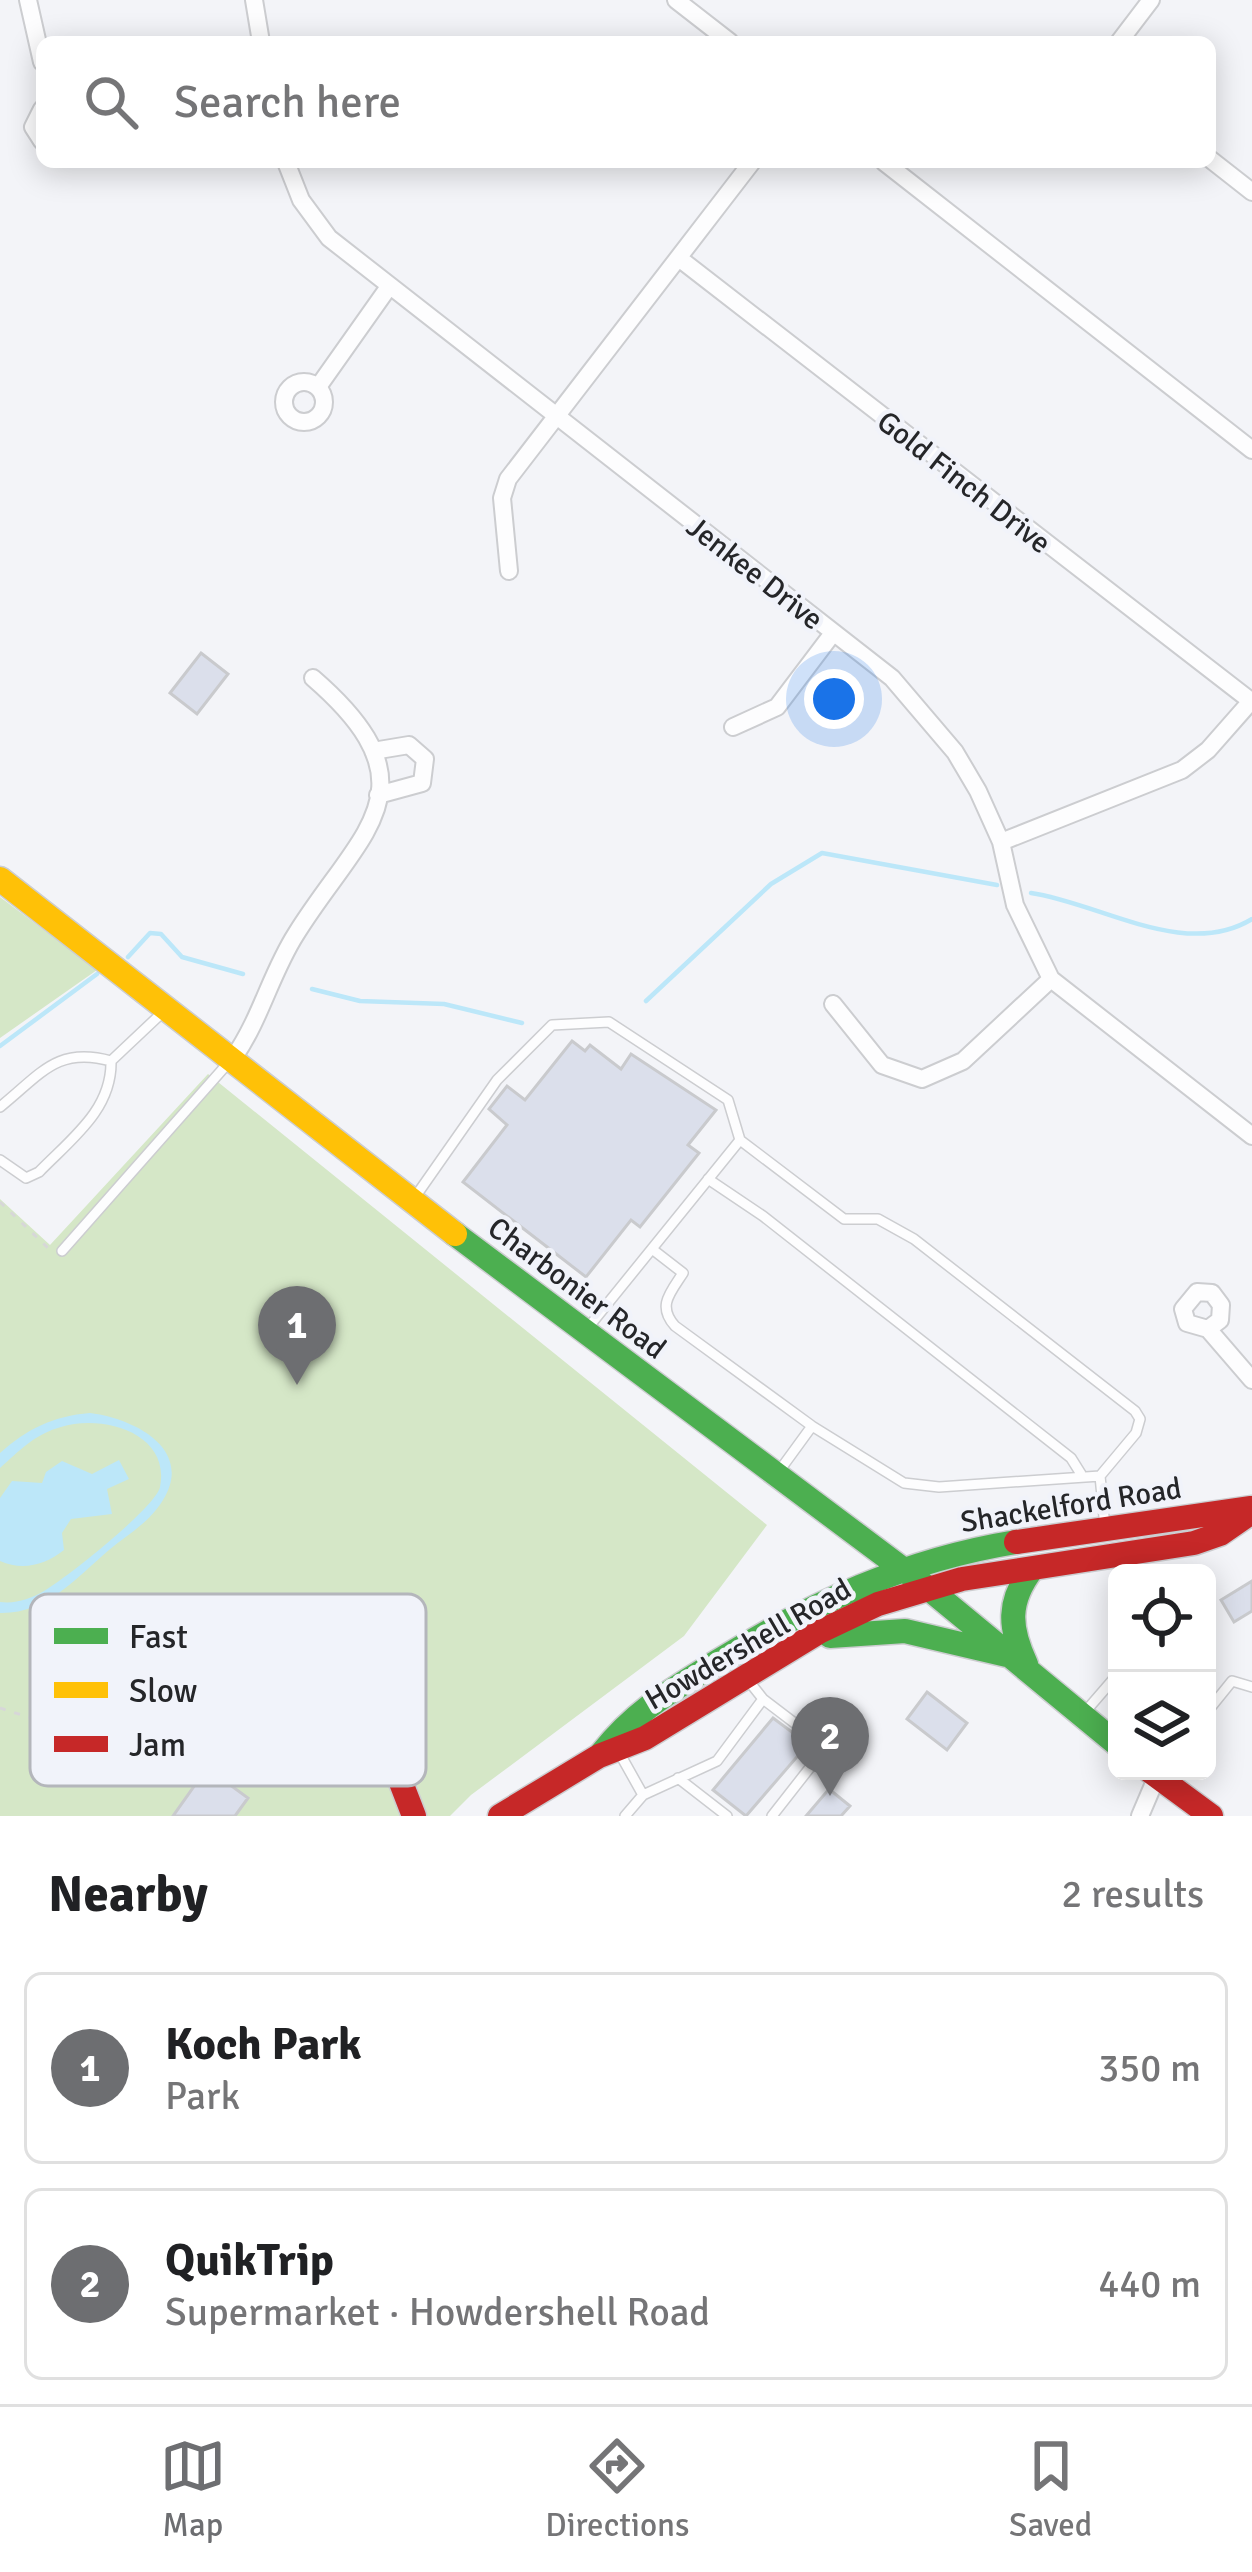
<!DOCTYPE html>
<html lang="en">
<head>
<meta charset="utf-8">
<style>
  :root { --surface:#fff; --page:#f6f6f6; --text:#202124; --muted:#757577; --line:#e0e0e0; --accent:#6d6e71 }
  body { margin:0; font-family:Signika,sans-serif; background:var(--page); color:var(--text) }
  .controls { position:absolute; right:36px; bottom:36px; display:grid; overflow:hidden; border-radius:18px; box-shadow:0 6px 30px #0003 }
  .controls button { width:108px; height:108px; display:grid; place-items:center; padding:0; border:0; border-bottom:3px solid var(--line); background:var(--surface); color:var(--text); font:60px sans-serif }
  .you { position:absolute; left:834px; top:699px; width:42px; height:42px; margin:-30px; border:9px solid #fff; border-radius:50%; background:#1a73e8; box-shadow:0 0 0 18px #1a73e833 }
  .badge { display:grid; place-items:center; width:78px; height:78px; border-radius:50%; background:var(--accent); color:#fff; font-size:39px; font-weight:700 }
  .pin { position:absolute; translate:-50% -99px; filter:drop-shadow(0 3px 6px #0008) }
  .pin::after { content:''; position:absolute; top:63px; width:42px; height:36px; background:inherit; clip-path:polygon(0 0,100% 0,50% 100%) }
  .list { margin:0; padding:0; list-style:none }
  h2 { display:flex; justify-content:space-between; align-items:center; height:156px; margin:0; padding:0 48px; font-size:51px }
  h2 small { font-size:39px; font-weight:400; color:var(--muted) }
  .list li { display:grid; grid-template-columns:78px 1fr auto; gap:36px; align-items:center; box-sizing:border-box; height:192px; margin:0 24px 24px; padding:0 24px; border:3px solid var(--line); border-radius:18px }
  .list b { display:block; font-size:45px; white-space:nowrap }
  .list p { margin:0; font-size:39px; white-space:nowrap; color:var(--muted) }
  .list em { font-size:39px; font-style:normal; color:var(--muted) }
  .icon { flex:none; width:66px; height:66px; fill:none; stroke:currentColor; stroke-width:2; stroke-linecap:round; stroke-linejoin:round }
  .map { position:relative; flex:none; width:1252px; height:1816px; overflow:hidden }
  .search { position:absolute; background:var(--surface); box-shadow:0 6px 30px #0003; left:36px; right:36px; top:36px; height:132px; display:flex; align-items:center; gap:30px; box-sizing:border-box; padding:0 42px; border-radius:18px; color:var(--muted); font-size:45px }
  .sheet { height:588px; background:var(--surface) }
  nav { display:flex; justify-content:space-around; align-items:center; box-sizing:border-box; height:168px; border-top:3px solid var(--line); background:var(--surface); font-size:33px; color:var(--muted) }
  nav a { display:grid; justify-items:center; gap:6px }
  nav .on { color:var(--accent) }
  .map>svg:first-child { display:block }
  .green { fill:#d5e7c7 }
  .water { fill:#bce7f9 }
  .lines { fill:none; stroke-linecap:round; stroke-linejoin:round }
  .stream { stroke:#bce7f9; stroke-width:4.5 }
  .building { fill:#dbdfeb; stroke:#c9cacd; stroke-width:3 }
  .lane-casing { stroke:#cccdd0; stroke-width:12 }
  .street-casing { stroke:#cccdd0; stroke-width:20 }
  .fast-casing { stroke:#cccdd0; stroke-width:27 }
  .slow-casing { stroke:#cccdd0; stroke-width:27 }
  .jam-casing { stroke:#cccdd0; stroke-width:27 }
  .path { stroke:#d7d7d8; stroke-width:3; stroke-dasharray:6 9; stroke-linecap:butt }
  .lane { stroke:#fdfdfe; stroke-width:9 }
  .street { stroke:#fdfdfe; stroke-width:16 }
  .fast { stroke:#4caf50; stroke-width:24 }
  .slow { stroke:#ffc107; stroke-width:24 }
  .jam { stroke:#c62828; stroke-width:24 }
  .labels { text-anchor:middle; stroke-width:9; stroke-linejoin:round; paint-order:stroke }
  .street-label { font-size:30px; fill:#252629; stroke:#f1f3fa }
  .key { fill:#f1f3fa; stroke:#b4b6bb; stroke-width:3 }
  .key-label { font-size:33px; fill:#252629 }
</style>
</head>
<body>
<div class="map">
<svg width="1252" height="1816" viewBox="0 0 1252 1816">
  <rect width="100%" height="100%" fill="#f3f4f8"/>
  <path class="green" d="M0 897 97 970 0 1038Z
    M208 1074 767 1525 684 1636 471 1795 450 1816H0V1199L50 1245Z"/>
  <path class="water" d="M90 1413C132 1418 195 1448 163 1500 149 1523 128 1534 109 1550 76 1578 47 1614 0 1613V1602C16 1604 30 1599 44 1591 65 1579 156 1507 160 1487 171 1432 101 1414 61 1427 35 1434 19 1451 0 1468V1453C27 1429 53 1416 90 1413Z
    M119 1460 129 1479 107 1489 112 1514 71 1519 62 1533 64 1550C45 1565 23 1571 0 1561V1498L12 1481 42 1483 46 1472 62 1461 92 1474Z"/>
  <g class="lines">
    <path class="stream" d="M1031 893C1100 903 1185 960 1252 919
      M128 957 150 933 161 934 182 957 243 974
      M312 989 360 1001 444 1004 522 1023
      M646 1001 771 884 822 853 997 885
      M0 1046 97 974"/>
  </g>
  <path class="building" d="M201 653 228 674 197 714 170 693Z
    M572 1041 585 1051 590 1045 621 1069 631 1054 716 1110 688 1145 699 1153 640 1227 631 1220 586 1277 463 1182 507 1125 489 1109 507 1086 525 1100Z
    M1252 1581V1611L1234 1622 1221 1600Z
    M927 1692 967 1723 947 1750 907 1719Z
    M773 1718 808 1744 746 1816 713 1790Z
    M207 1768 248 1798 235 1816H173Z
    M829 1789 850 1806 841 1816H806Z"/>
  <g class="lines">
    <g class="lane-casing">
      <path id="lane" d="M111 1061 163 1012
        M0 1107C41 1074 57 1046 111 1061
        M740 1140 844 1219H878L914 1239 1135 1411 1140 1419 1136 1433 1100 1476 1105 1527
        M0 1160 26 1178 39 1172C71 1139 112 1110 111 1061
        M708 1179 763 1216 1071 1458 1081 1474
        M413 1200 497 1080 552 1025 609 1022 728 1100 740 1140 587 1329
        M652 1249 683 1273C670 1293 657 1306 675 1326L812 1426 904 1483 939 1487 1100 1476
        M62 1251 229 1062
        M777 1474 812 1426
        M763 1699 826 1747 772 1816
        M1085 1712 1117 1675
        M1207 1712 1232 1681 1252 1687
        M620 1754 643 1795 717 1761 763 1699 748 1680
        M678 1778 727 1816
        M625 1816 643 1795"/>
    </g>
    <g class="street-casing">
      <path id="street" d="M28 0 42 62
        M254 0 261 42
        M676 0 730 42
        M1119 42 1151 0
        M42 109 33 127 42 141
        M1210 159 1252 192
        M286 162 301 200 329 238 892 678 955 752 978 791 1001 842 1015 905 1051 979 1252 1136
        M884 162 1252 450
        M680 259 1251 701
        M284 402a20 20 0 1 1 40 0a20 20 0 1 1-40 0Z
        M318 387 388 288
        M509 571 502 498 508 479 752 162
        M733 727 777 707 833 633
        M373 751 409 745 425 759 422 783 378 795
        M1001 842 1182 770 1208 750 1252 700
        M833 1004 882 1065 922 1079 963 1061 1051 979
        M234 1057C261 1018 271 973 296 934 360 831 440 788 313 678
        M1208 1329 1220 1320 1221 1305 1212 1293 1197 1292 1183 1309 1187 1323 1208 1329 1252 1380
        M1140 1816 1157 1776"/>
    </g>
    <g class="fast-casing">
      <path id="fast" d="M455 1234 928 1588 1117 1744
        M830 1636 905 1631 1007 1655
        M1026 1664C1009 1628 1007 1602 1032 1569
        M602 1753C636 1710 671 1691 717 1662 812 1603 905 1560 1016 1542"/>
    </g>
    <g class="slow-casing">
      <path id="slow" d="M0 879 455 1234"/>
    </g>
    <g class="jam-casing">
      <path id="jam" d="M1016 1542 1251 1508
        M1150 1771 1211 1816
        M400 1780 414 1816
        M500 1816 599 1756 645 1738 819 1632 878 1604 962 1579 1194 1543 1220 1534 1252 1512"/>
    </g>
    <path class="path" d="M0 1202 48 1248
      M0 1708C58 1727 130 1749 190 1733"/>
    <use href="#lane" class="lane"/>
    <use href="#street" class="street"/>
    <use href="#fast" class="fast"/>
    <use href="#slow" class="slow"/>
    <use href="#jam" class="jam"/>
  </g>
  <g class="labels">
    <g class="street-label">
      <text transform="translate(964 482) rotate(38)" y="10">Gold Finch Drive</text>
      <text transform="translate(755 573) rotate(38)" y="10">Jenkee Drive</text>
      <text transform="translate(577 1288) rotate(37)" y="10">Charbonier Road</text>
      <text transform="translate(1071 1505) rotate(-9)" y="10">Shackelford Road</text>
      <text transform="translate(748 1644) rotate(-30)" y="10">Howdershell Road</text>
    </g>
  </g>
  <rect x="30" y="1594" width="396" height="192" rx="18" class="key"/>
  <rect x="54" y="1628" width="54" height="16" fill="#4caf50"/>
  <rect x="54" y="1682" width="54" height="16" fill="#ffc107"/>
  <rect x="54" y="1736" width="54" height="16" fill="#c62828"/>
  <g class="key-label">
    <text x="129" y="1648">Fast</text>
    <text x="129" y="1702">Slow</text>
    <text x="129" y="1756">Jam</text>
  </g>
</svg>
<div class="controls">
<button><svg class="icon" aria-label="locate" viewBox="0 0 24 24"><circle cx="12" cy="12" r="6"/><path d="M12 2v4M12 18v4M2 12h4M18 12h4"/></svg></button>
<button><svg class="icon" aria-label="layers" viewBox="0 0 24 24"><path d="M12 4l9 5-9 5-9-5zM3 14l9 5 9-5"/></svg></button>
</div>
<div class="you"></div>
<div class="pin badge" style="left:297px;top:1385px">1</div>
<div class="pin badge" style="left:830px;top:1796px">2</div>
<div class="search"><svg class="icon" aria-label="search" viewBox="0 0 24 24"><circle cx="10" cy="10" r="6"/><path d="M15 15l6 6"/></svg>Search here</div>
</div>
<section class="sheet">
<h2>Nearby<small>2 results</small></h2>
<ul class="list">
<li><span class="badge">1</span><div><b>Koch Park</b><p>Park</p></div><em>350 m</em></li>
<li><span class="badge">2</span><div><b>QuikTrip</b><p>Supermarket · Howdershell Road</p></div><em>440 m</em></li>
</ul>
</section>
<nav>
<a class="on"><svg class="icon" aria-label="map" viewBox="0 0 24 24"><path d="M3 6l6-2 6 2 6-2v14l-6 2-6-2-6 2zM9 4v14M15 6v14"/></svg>Map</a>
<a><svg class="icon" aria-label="directions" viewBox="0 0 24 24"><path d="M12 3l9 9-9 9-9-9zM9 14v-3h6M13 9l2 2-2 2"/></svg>Directions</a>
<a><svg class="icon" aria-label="saved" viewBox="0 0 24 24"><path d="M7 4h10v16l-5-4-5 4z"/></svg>Saved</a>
</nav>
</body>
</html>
